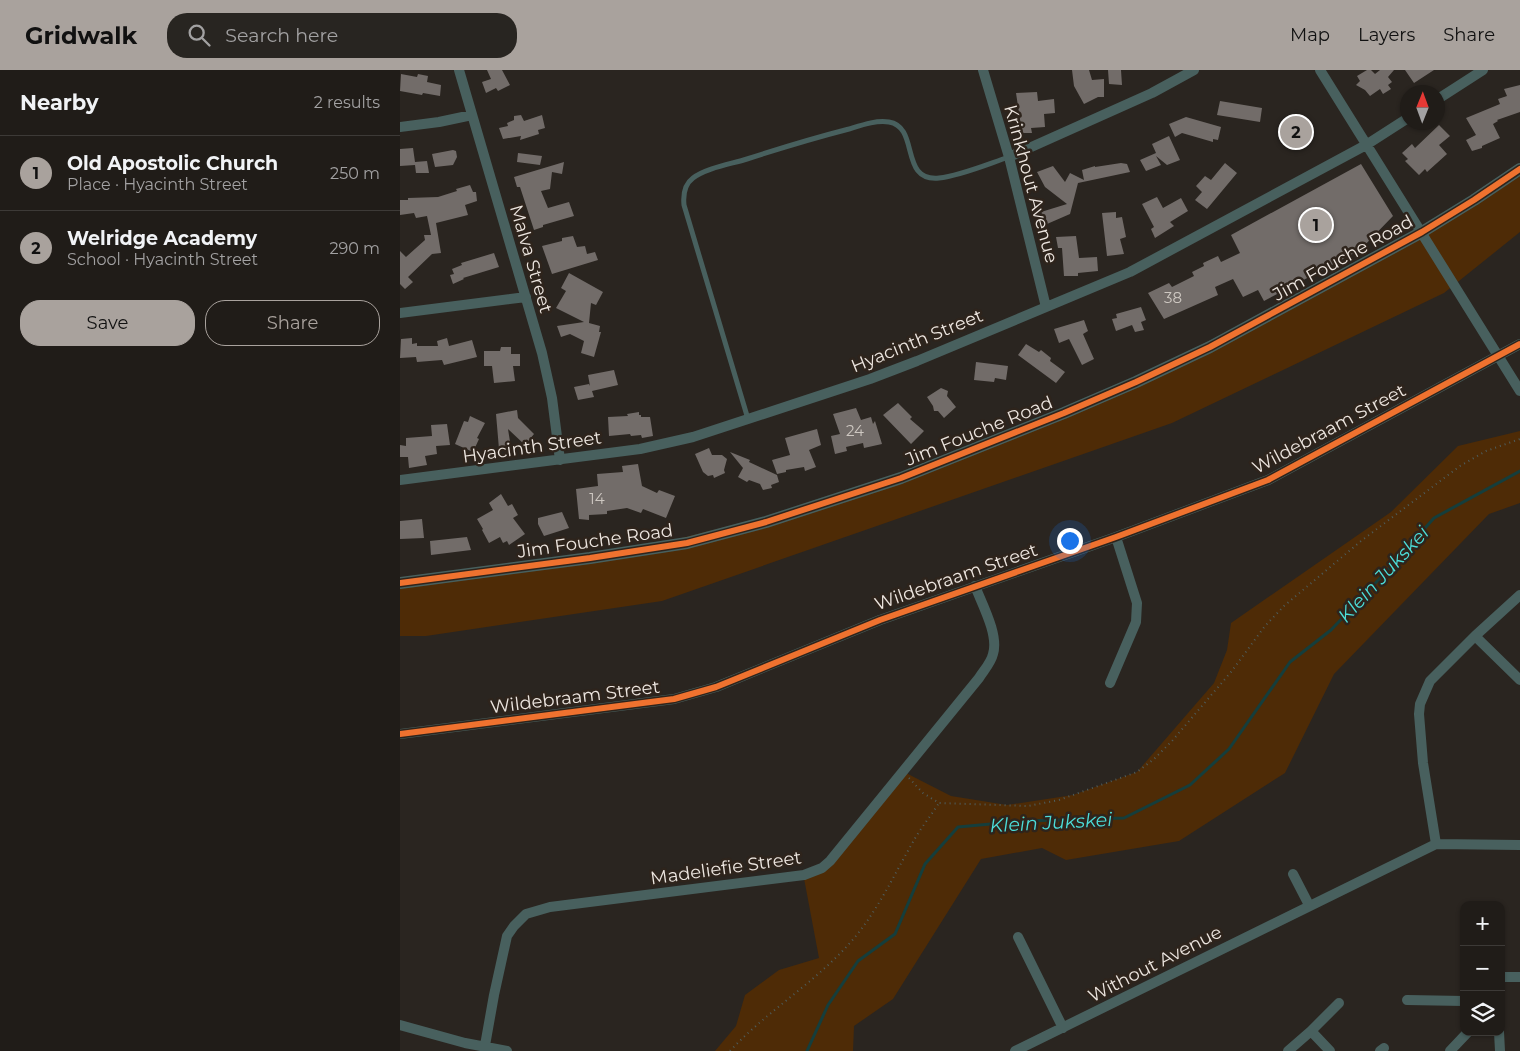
<!DOCTYPE html>
<html lang="en">
<head>
<meta charset="utf-8">
<style>
  :root { --surface:#201c18; --page:#282521; --text:#f1f3f6; --muted:#a2a1a2; --line:#3d3a37; --accent:#a9a29d }
  body { margin:0; font-family:Montserrat,sans-serif; background:var(--page); color:var(--text) }
  .controls { position:absolute; right:15px; bottom:15px; display:grid; overflow:hidden; border-radius:10px; box-shadow:0 1px 4px #0004 }
  .controls button { width:45px; height:45px; display:grid; place-items:center; padding:0; border:0; border-bottom:1px solid var(--line); background:var(--surface); color:var(--text); font:25px sans-serif }
  .compass { position:absolute; left:1000px; top:15px; width:45px; height:45px; border-radius:50%; background:var(--surface); box-shadow:0 1px 4px #0004; rotate:1deg }
  .you { position:absolute; left:669px; top:470px; width:18px; height:18px; margin:-12px; border:4px solid #fff; border-radius:50%; background:#1a73e8; box-shadow:0 0 0 8px #1a73e833 }
  .badge { display:grid; place-items:center; width:32px; height:32px; border-radius:50%; background:var(--accent); color:#111; font-size:16px; font-weight:700 }
  .pin { position:absolute; translate:-50% -50%; border:2px solid #fff; box-shadow:0 1px 5px #0006 }
  .list { margin:0; padding:0; list-style:none }
  h2 { display:flex; justify-content:space-between; align-items:center; height:65px; margin:0; padding:0 20px; font-size:21px }
  h2 small { font-size:16px; font-weight:400; color:var(--muted) }
  .list li { display:grid; grid-template-columns:32px 1fr auto; gap:15px; align-items:center; box-sizing:border-box; height:75px; padding:0 20px; border-top:1px solid var(--line) }
  .list b { display:block; font-size:19px; white-space:nowrap }
  .list p { margin:0; font-size:16px; white-space:nowrap; color:var(--muted) }
  .list em { font-size:16px; font-style:normal; color:var(--muted) }
  .actions { display:flex; gap:10px; padding:15px 20px }
  .actions a { flex:1; padding:11px 0; border:1px solid var(--accent); border-radius:20px; text-align:center; font-size:18px; color:var(--accent) }
  .actions .main { background:var(--accent); color:#111 }
  .icon { flex:none; width:28px; height:28px; fill:none; stroke:currentColor; stroke-width:2; stroke-linecap:round; stroke-linejoin:round }
  .map { position:relative; flex:none; width:1120px; height:981px; overflow:hidden }
  header { display:flex; align-items:center; gap:30px; box-sizing:border-box; height:70px; padding:0 25px; background:var(--accent); color:#111 }
  header strong { font-size:24px }
  nav { display:flex; gap:28px; margin-inline-start:auto; font-size:18px }
  .search { width:350px; height:45px; background:var(--page); display:flex; align-items:center; gap:12px; box-sizing:border-box; padding:0 18px; border-radius:20px; color:var(--muted); font-size:19px }
  main { display:flex }
  aside { flex:1; background:var(--surface) }
  .map>svg:first-child { display:block }
  .green { fill:#4e2b06 }
  .lines { fill:none; stroke-linecap:round; stroke-linejoin:round }
  .stream { stroke:#153e3c; stroke-width:3 }
  .building { fill:#726c69 }
  .path { stroke:#4f5d5c; stroke-width:2; stroke-dasharray:1 4; stroke-linecap:butt }
  .service { stroke:#48605e; stroke-width:5 }
  .minor { stroke:#48605e; stroke-width:10 }
  .tertiary { stroke:#48605e; stroke-width:12 }
  .cycleway-casing { stroke:#2e241c; stroke-width:9 }
  .cycleway { stroke:#ef722f; stroke-width:6 }
  .labels { text-anchor:middle; stroke-width:5; stroke-linejoin:round; paint-order:stroke }
  .number-label { font-size:15px; fill:#cec8c2 }
  .street-label { font-size:18px; fill:#ede6e0; stroke:#2e241c }
  .water-label { font-size:19px; font-style:italic; fill:#4cddd9; stroke:#2e241c }
</style>
</head>
<body>
<header>
<strong>Gridwalk</strong>
<div class="search"><svg class="icon" aria-label="search" viewBox="0 0 24 24"><circle cx="10" cy="10" r="6"/><path d="M15 15l6 6"/></svg>Search here</div>
<nav><a>Map</a><a>Layers</a><a>Share</a></nav>
</header>
<main>
<aside>
<h2>Nearby<small>2 results</small></h2>
<ul class="list">
<li><span class="badge">1</span><div><b>Old Apostolic Church</b><p>Place · Hyacinth Street</p></div><em>250 m</em></li>
<li><span class="badge">2</span><div><b>Welridge Academy</b><p>School · Hyacinth Street</p></div><em>290 m</em></li>
</ul>
<div class="actions"><a class="main">Save</a><a>Share</a></div>
</aside>
<div class="map">
<svg width="1120" height="981" viewBox="0 0 1120 981">
  <rect width="100%" height="100%" fill="#2a2520"/>
  <path class="green" d="M1120 100V162L1044 223 772 353 262 531 26 566H0V514L206 487 457 424 813 277Z
    M1120 361V433L1089 444 934 604 885 703 779 771 666 790 642 778 581 789 493 929 454 956 453 981H315L336 956 345 925 379 900 419 888 403 803 416 798 435 784 504 702 551 726 607 735 673 725 737 702 814 613 827 580 831 553 991 442 1058 376Z"/>
  <g class="lines">
    <path class="stream" d="M407 981 428 935 458 891 495 864 525 794 558 757 624 751 724 748 790 715 829 679 890 592 931 560 984 504 1034 448 1120 401"/>
  </g>
  <path class="building" d="M87 0H102L110 15 98 21 96 18 86 23 82 12 91 9Z
    M672 0H689L692 10 704 9V27H698L684 34 674 16Z
    M708 0H721L722 15 709 14Z
    M967 0H971L975 4 980 0H994L988 7 992 12 988 15 991 19 983 24 980 19 970 26 965 20 956 15 960 11 957 6Z
    M1005 0H1034L1014 13Z
    M1 4 17 7 18 4 28 6 27 12 41 15 40 26 23 23 22 25 0 21Z
    M1120 15V42L1097 50 1098 51 1093 54 1100 68 1082 76V78L1072 81 1066 70 1076 65 1066 48 1100 34 1098 29 1107 26 1104 19Z
    M637 22 638 31 654 29 655 43 644 44 645 57 631 58 632 63H622L616 23Z
    M820 31 862 38 860 52 817 45Z
    M121 45 124 51 142 45 145 58 138 60 139 64 120 70 121 66 103 69 99 58 108 56 107 53 114 50V46Z
    M786 47 821 57 818 70 813 69V72L782 63 775 67 769 54Z
    M1039 55 1050 66 1039 75 1047 84 1027 102 1025 99 1019 105 1005 91 1008 89 1002 83 1012 74 1015 78Z
    M769 66 780 90 767 95 756 86 761 95 746 101 740 90 756 83 752 74Z
    M13 78 15 92 27 91 29 103H16L15 95 0 96V79Z
    M53 80 56 81 57 87 53 95 35 97 32 84Z
    M118 83 142 86 140 95 117 92Z
    M164 92 162 104 152 102 150 119 141 121 148 138 169 132 174 146 143 155V157L134 160 120 117H117L114 107Z
    M721 93 727 94 730 102 678 113 670 144 647 154 641 142 667 134 645 117 637 102 653 96 665 112 670 103 684 110 682 100 695 96V97Z
    M825 93 837 103 807 139 795 130 802 122 796 116 805 106 811 110Z
    M961 94 993 146 960 180 864 231 858 220 843 227 833 209 815 217 818 225 764 249 748 223 769 213 772 217 794 206 792 202 804 196 803 193 818 186 821 192 840 183 831 165Z
    M70 115 73 122H76L77 131 65 135 68 145 36 153 41 183 32 184 8 207 13 212 5 219 0 214V181L6 187 25 170 24 165H31L27 146 16 148 14 143 0 145V130H8V128L38 127 57 121 56 119Z
    M757 127 763 138 781 128 788 141 770 152 774 156 755 168 751 159 754 157 742 134Z
    M716 142V148L722 147 726 167 720 169 724 184 707 186 702 143Z
    M173 166 177 177 185 176 187 184 195 182 198 190 152 204 142 176 162 171V168Z
    M676 166 679 188 697 187 698 201 678 203V206H664L662 178H658L656 167Z
    M94 183 99 197 63 208 64 209 53 214 50 205 54 204 52 199 62 195 61 193Z
    M169 203 203 222 196 235 191 233 189 253 200 256 199 262H201L194 287 181 283 184 271 170 264 161 267 157 256 184 252 156 238 166 221 161 218Z
    M741 237 746 250 741 252 744 260 735 262 732 255 716 261 712 249 717 248 716 244Z
    M684 250 688 261 683 264 694 289 682 295 669 269 659 273 654 259Z
    M12 268V274L17 273V276H38L37 271 47 268 49 276 72 270 77 287 44 295 42 290 17 292 16 287 0 288 1 269Z
    M626 274 639 282 641 280 651 288 650 291 665 302 656 313 618 285Z
    M101 277H111V284H120V296H113L115 311 94 313 92 296H84V281H100Z
    M576 292 608 296 606 310 595 308 594 312 574 310Z
    M214 300 218 315 192 321 194 327 178 330 174 317 189 314 190 316 188 305Z
    M541 318 548 321 547 326 556 337 544 348 538 341H534L533 336 527 327Z
    M498 333 512 347 510 349 524 361 511 374 483 345Z
    M456 338 461 350 471 347 473 354 475 351 482 374 464 378 463 373 446 377 447 381 435 384 431 366 440 364 433 344Z
    M117 340 118 348 134 364 125 375 108 359 111 378 99 379 96 344Z
    M239 342V345H241V347H250L253 366 242 368 241 365 231 366 230 364 209 366 208 347 228 346 227 344Z
    M70 346 85 353 77 368 79 369 73 382 55 374 64 351 68 352Z
    M47 354 50 375 36 376 37 384 25 386 27 395 9 398 8 387H0V375L6 376V368L32 366 31 355Z
    M417 359 421 375 409 380 416 397 405 401 404 397 386 400V402L377 404 372 390 390 385 385 368Z
    M309 378 312 385H322L327 389 324 400 325 403 314 408 313 405 308 406 303 402 295 384Z
    M330 382 350 390 349 392 377 405 379 412 371 415 372 418 363 420 360 414 349 410 347 412 338 407 343 398Z
    M238 394 242 416 257 423 259 420 275 426 266 448 243 439 241 443 227 438 207 441V444L189 445V450L179 449 176 419 198 416 197 404 223 402 222 396Z
    M101 424 108 436 112 434 118 445 113 448 125 464 109 475 107 471 103 473 100 467 89 473 82 460 83 459 77 449 93 440 89 433Z
    M162 442 169 458 144 466 138 454V448Z
    M22 449 24 468 0 469V451Z
    M67 467 71 480 31 485 30 471Z"/>
  <g class="lines">
    <path class="path" d="M509 708 523 723 539 733 628 736 659 730 737 702 754 689 772 671 831 602 865 556 884 536 961 471 1060 396 1086 381 1120 369
      M330 981C366 942 413 914 449 874 478 842 495 802 517 765 524 754 532 744 539 733"/>
    <path class="service" d="M348 349 284 135C283 125 285 114 293 108 306 98 331 94 347 89 381 78 414 68 449 59 462 55 476 50 489 52 520 57 499 112 539 108 560 106 588 94 609 87"/>
    <path class="minor" d="M59 0 142 283 152 328 160 390
      M583 0 609 87 646 237
      M920 0 1120 321
      M1038 29 1083 0
      M0 57 39 52 72 45
      M609 87 752 23 794 0
      M0 243 126 227
      M0 410 240 379 293 367 470 309 517 291 730 202 966 75 1008 48
      M1075 566 1120 610
      M710 613 736 552 737 533 716 467
      M0 664 274 629 316 617 480 550 716 467 868 410 1120 274
      M1036 774 1023 693 1019 644 1020 634 1030 611 1075 566 1120 525
      M893 804 909 835
      M618 867 663 958
      M1101 907H1120
      M1007 930 1064 931
      M0 955 65 973 107 981
      M1099 962 1100 981
      M84 981 94 925 107 866 114 856 126 844 150 837 404 805 422 798 430 791 579 608C584 600 591 593 593 584 599 565 582 534 575 516
      M615 981 1036 774 1120 775
      M888 981 911 961
      M930 981 911 961 939 933
      M980 981 984 978
      M1050 981 1068 962"/>
    <path class="tertiary" d="M0 513 190 488 287 473 366 452 501 408 664 343 736 312 810 277 1022 162 1074 130 1120 99"/>
    <g class="cycleway-casing">
      <path id="cycleway" d="M0 513 190 488 287 473 366 452 501 408 664 343 736 312 810 277 1022 162 1074 130 1120 99
        M0 664 274 629 316 617 480 550 716 467 868 410 1120 274"/>
    </g>
    <use href="#cycleway" class="cycleway"/>
  </g>
  <g class="labels">
    <g class="number-label">
      <text x="773" y="233">38</text>
      <text x="455" y="366">24</text>
      <text x="197" y="434">14</text>
    </g>
    <g class="street-label">
      <text transform="translate(631 114) rotate(75)" y="6">Krinkhout Avenue</text>
      <text transform="translate(943 188) rotate(-29)" y="6">Jim Fouche Road</text>
      <text transform="translate(131 189) rotate(74)" y="6">Malva Street</text>
      <text transform="translate(517 271) rotate(-22)" y="6">Hyacinth Street</text>
      <text transform="translate(929 359) rotate(-28)" y="6">Wildebraam Street</text>
      <text transform="translate(579 361) rotate(-22)" y="6">Jim Fouche Road</text>
      <text transform="translate(132 377) rotate(-8)" y="6">Hyacinth Street</text>
      <text transform="translate(195 471) rotate(-8)" y="6">Jim Fouche Road</text>
      <text transform="translate(556 507) rotate(-19)" y="6">Wildebraam Street</text>
      <text transform="translate(175 627) rotate(-7)" y="6">Wildebraam Street</text>
      <text transform="translate(326 798) rotate(-8)" y="6">Madeliefie Street</text>
      <text transform="translate(755 894) rotate(-27)" y="6">Without Avenue</text>
    </g>
    <g class="water-label">
      <text transform="translate(983 504) rotate(-47)" y="7">Klein Jukskei</text>
      <text transform="translate(651 752) rotate(-3)" y="7">Klein Jukskei</text>
    </g>
  </g>
</svg>
<div class="controls">
<button>+</button>
<button>−</button>
<button><svg class="icon" aria-label="layers" viewBox="0 0 24 24"><path d="M12 4l9 5-9 5-9-5zM3 14l9 5 9-5"/></svg></button>
</div>
<svg class="compass" viewBox="-18 -18 36 36"><path d="M0-13l5 13h-10z" fill="#e53935"/><path d="M0 13l5-13h-10z" fill="#a2a1a2"/></svg>
<div class="you"></div>
<div class="pin badge" style="left:916px;top:155px">1</div>
<div class="pin badge" style="left:896px;top:62px">2</div>
</div>
</main>
</body>
</html>
